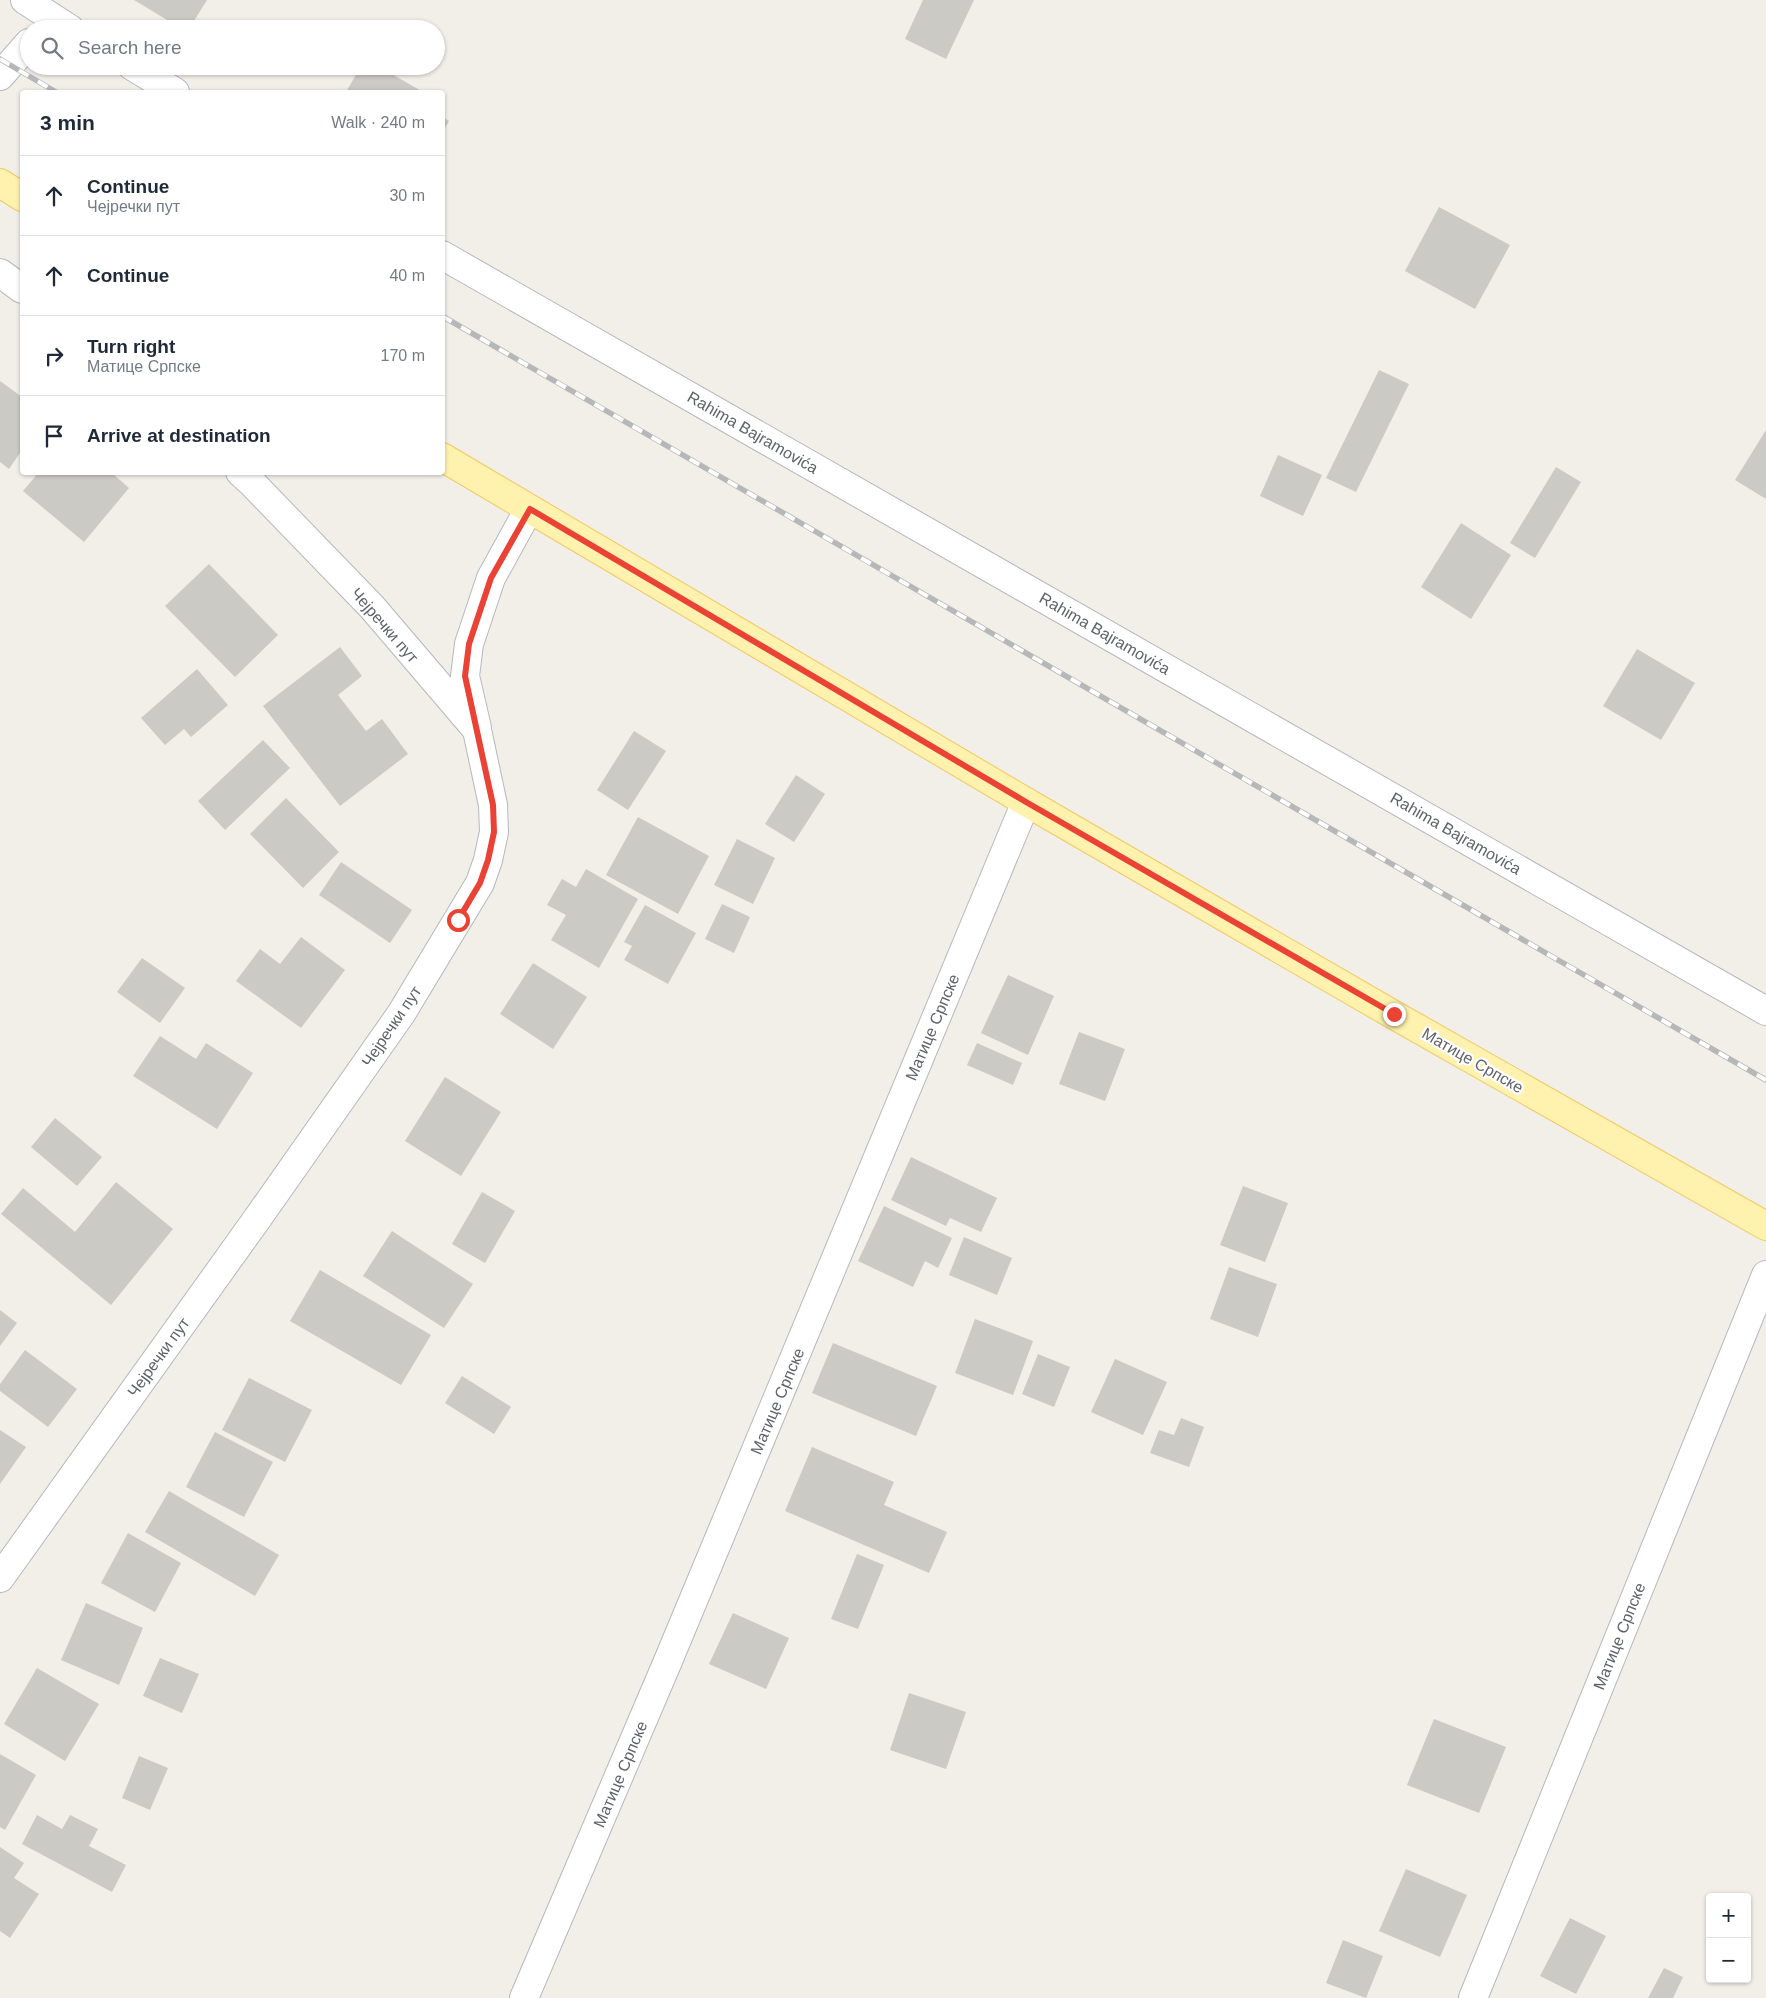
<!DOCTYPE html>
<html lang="en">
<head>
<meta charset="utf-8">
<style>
  :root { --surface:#fff; --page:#f6f6f7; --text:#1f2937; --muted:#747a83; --line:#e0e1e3 }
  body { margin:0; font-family:Helvetica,sans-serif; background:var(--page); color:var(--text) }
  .controls { position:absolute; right:15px; bottom:15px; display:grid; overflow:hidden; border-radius:5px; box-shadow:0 1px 4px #0004 }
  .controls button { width:45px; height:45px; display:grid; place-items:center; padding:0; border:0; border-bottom:1px solid var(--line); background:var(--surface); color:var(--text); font:25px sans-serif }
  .stop { position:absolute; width:15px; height:15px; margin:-11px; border:4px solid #ea4335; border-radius:50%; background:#fff }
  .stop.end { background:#ea4335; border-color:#fff; box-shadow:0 1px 5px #0008 }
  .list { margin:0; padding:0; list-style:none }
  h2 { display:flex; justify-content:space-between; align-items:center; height:65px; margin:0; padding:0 20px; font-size:21px }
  h2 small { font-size:16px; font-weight:400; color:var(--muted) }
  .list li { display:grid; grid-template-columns:32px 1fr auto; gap:15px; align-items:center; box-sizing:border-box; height:80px; padding:0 20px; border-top:1px solid var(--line) }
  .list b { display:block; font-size:19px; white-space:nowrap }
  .list p { margin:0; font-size:16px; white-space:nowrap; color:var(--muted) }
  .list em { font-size:16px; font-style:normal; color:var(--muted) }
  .icon { flex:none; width:28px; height:28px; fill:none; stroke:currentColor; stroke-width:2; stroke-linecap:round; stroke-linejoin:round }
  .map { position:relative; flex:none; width:1766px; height:1998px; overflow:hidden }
  .search { position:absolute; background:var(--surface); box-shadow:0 1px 4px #0004; left:20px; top:20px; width:425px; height:55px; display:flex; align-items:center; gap:12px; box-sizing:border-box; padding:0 18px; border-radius:28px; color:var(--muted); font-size:19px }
  .panel { position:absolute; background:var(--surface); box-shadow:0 1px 4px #0004; left:20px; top:90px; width:425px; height:385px; border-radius:5px }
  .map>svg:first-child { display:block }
  .building { fill:#cccac5 }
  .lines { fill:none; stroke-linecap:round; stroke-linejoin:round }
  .minor-casing { stroke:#b5b8bc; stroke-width:30 }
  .major-casing { stroke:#f2c960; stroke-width:30 }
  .minor { stroke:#fff; stroke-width:28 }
  .major { stroke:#fff2af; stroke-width:28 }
  .rail-casing { stroke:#b6b7b8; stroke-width:5.5 }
  .rail { stroke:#fff; stroke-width:4; stroke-dasharray:11; stroke-linecap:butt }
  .route { stroke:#ea4335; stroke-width:6 }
  .labels { text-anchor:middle; stroke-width:4.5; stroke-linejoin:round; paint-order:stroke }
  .street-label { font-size:16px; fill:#5f6368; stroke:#fff }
</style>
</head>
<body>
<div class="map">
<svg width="1766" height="1998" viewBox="0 0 1766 1998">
  <rect width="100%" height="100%" fill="#f1efe8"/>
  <path class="building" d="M134 0H207L189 29H182Z
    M923 0H974L946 59 905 39Z
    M230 66H246L241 74Z
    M361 66H378L423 92H346Z
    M442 117 449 121 442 133Z
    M1439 207 1510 245 1475 309 1405 271Z
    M1379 370 1409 384 1356 492 1326 478Z
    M0 381 22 397V450L9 469 0 462Z
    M1766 430V499L1735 480Z
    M1278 455 1322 475 1303 516 1260 496Z
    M1556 467 1581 482 1535 558 1510 543Z
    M39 472H111L129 488 84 542 23 491Z
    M1461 523 1511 555 1471 619 1421 587Z
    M209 564 278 635 235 677 165 606Z
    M340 647 362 676 338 695 366 731 382 719 408 754 340 806 263 706Z
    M1637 649 1695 683 1661 740 1603 706Z
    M197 669 228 705 191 737 184 729 165 745 141 718Z
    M634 731 666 751 628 810 597 790Z
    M263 740 290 768 225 830 198 801Z
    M796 775 825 794 794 842 765 824Z
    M286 798 339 852 303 888 250 834Z
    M638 817 709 856 678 914 606 875Z
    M737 839 775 858 753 904 714 885Z
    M341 862 412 910 390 943 319 895Z
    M586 869 638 899 599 968 551 940 566 915 547 905 562 879 576 887Z
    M722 904 750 917 734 953 705 939Z
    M645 905 696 933 668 984 624 960 632 946 624 942Z
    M301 937 345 970 301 1028 236 981 260 949 280 964Z
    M142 958 185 988 160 1023 117 992Z
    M533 963 587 997 553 1049 500 1014Z
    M1008 975 1054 996 1028 1055 981 1033Z
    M1079 1032 1125 1049 1105 1101 1059 1084Z
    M160 1036 196 1059 206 1043 253 1073 217 1129 133 1076Z
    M977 1043 1022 1063 1013 1085 967 1065Z
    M445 1077 501 1112 461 1176 405 1141Z
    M55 1118 102 1157 77 1186 31 1147Z
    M911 1157 997 1198 981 1232 950 1218 946 1226 891 1200Z
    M116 1182 173 1229 111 1305 1 1214 23 1188 75 1232Z
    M1243 1186 1288 1203 1265 1262 1220 1245Z
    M482 1192 515 1211 485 1263 452 1244Z
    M884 1206 952 1238 938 1268 925 1261 913 1287 858 1261Z
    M392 1231 473 1284 444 1328 363 1276Z
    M964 1237 1012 1258 997 1295 949 1275Z
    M1229 1267 1277 1284 1258 1337 1210 1319Z
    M320 1270 431 1335 401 1385 290 1321Z
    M0 1310 17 1323 0 1346Z
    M975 1319 1033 1341 1013 1395 955 1373Z
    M833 1343 937 1386 916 1436 812 1393Z
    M25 1350 77 1389 48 1427 0 1391V1384Z
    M1038 1354 1070 1367 1054 1407 1022 1394Z
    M1115 1359 1167 1382 1143 1435 1091 1412Z
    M462 1376 511 1407 494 1434 445 1403Z
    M249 1378 312 1410 285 1462 222 1430Z
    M1181 1418 1204 1427 1189 1467 1150 1453 1159 1430 1174 1435Z
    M0 1430 26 1447 0 1484Z
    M215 1432 273 1462 244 1517 186 1487Z
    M812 1447 894 1482 884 1505 947 1532 929 1573 785 1511Z
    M169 1491 279 1555 255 1596 145 1532Z
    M128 1533 181 1563 155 1612 101 1583Z
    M857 1554 884 1565 858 1629 831 1619Z
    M86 1603 143 1628 119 1685 61 1660Z
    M733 1613 789 1638 766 1689 709 1664Z
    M160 1658 199 1674 182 1713 143 1696Z
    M37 1668 99 1704 65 1761 4 1724Z
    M909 1693 966 1712 946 1769 890 1750Z
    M1434 1719 1506 1747 1479 1813 1407 1785Z
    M0 1754 36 1775 5 1830 0 1827Z
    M139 1756 168 1768 150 1810 122 1798Z
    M37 1815 62 1829 70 1815 98 1829 89 1846 126 1865 112 1892 22 1844Z
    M0 1847 24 1863 14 1878 39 1894 10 1938 0 1931Z
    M1406 1869 1467 1895 1440 1957 1379 1931Z
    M1570 1918 1606 1936 1576 1994 1540 1976Z
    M1343 1940 1383 1956 1366 1998 1326 1983Z
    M1664 1968 1683 1977 1673 1998H1648Z"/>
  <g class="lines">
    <g class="minor-casing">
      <path id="minor" d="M25 0 70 29
        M132 66 175 92
        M0 76 29 43
        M442 255 1766 1011
        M0 273 22 289
        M477 728 465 676 469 644 491 578 529 509
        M0 1578 257 1219 401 1014 480 883 488 860 494 832 493 805 477 730 372 607 253 484 240 472
        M524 1998 668 1661 1026 802
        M1473 1998 1766 1275"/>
    </g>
    <g class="major-casing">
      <path id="major" d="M0 183 22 197
        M442 457 1026 802 1394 1015 1766 1226"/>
    </g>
    <use href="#minor" class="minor"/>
    <use href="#major" class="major"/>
    <g class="rail-casing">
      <path id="rail" d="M0 59 56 92
        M442 316 1766 1080"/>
    </g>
    <use href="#rail" class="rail"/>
  </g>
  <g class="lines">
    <path class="route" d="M458 920 480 883 488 860 494 832 493 805 465 676 469 644 491 578 530 509 1026 802 1394 1014"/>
  </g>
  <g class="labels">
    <g class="street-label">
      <text transform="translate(753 432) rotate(30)" y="6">Rahima Bajramovića</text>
      <text transform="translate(385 625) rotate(49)" y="6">Чејречки пут</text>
      <text transform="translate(1105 633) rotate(30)" y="6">Rahima Bajramovića</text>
      <text transform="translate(1456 833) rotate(30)" y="6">Rahima Bajramovića</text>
      <text transform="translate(391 1026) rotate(-56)" y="6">Чејречки пут</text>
      <text transform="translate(932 1027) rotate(-67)" y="6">Матице Српске</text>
      <text transform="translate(1473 1060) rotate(30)" y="6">Матице Српске</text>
      <text transform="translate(158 1357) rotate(-54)" y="6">Чејречки пут</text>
      <text transform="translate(777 1401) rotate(-67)" y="6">Матице Српске</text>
      <text transform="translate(1619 1636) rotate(-68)" y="6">Матице Српске</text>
      <text transform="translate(620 1774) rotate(-67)" y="6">Матице Српске</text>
    </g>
  </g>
</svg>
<div class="controls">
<button>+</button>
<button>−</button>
</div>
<div class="stop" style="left:458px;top:920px"></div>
<div class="stop end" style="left:1394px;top:1014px"></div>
<div class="search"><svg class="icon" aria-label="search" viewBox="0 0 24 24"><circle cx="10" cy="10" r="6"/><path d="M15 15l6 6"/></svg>Search here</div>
<section class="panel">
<h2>3 min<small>Walk · 240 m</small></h2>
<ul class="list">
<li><svg class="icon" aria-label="ahead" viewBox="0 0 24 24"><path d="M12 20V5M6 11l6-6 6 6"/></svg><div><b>Continue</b><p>Чејречки пут</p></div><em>30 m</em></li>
<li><svg class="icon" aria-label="ahead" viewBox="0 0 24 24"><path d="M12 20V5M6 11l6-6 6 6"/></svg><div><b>Continue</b></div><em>40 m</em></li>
<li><svg class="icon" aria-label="right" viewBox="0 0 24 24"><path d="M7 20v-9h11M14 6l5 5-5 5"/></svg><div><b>Turn right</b><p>Матице Српске</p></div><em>170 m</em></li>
<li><svg class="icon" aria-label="arrive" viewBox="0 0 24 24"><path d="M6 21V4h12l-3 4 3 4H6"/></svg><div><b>Arrive at destination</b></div></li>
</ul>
</section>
</div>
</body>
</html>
